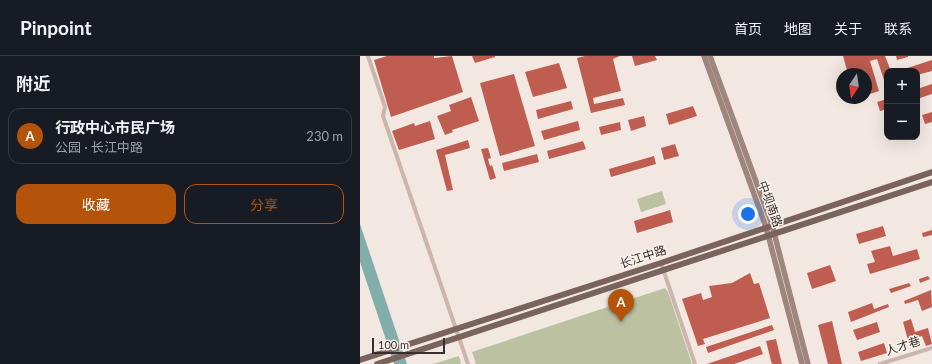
<!DOCTYPE html>
<html lang="zh">
<head>
<meta charset="utf-8">
<style>
  :root { --surface:#171b24; --page:#20242c; --text:#f1f3f6; --muted:#9ea1a6; --line:#363941; --accent:#b45309 }
  body { margin:0; font-family:Lato,"Noto Sans SC",sans-serif; background:var(--page); color:var(--text) }
  .controls { position:absolute; right:12px; top:12px; display:grid; overflow:hidden; border-radius:8px; box-shadow:0 4px 16px #0002 }
  .controls button { width:36px; height:36px; display:grid; place-items:center; padding:0; border:0; border-bottom:1px solid var(--line); background:var(--surface); color:var(--text); font:20px sans-serif }
  .compass { position:absolute; left:476px; top:12px; width:36px; height:36px; border-radius:50%; background:var(--surface); box-shadow:0 4px 16px #0002; rotate:193deg }
  .scale { position:absolute; left:12px; bottom:10px; width:73px; box-sizing:border-box; padding-left:4px; border:2px solid #392e2b; border-top:0; font-size:11px; line-height:14px; white-space:nowrap; color:#392e2b; -webkit-text-stroke:3px #faf2ed; paint-order:stroke }
  .you { position:absolute; left:388px; top:158px; width:14px; height:14px; margin:-10px; border:3px solid #fff; border-radius:50%; background:#1a73e8; box-shadow:0 0 0 6px #1a73e833 }
  .badge { display:grid; place-items:center; width:26px; height:26px; border-radius:50%; background:var(--accent); color:#fff; font-size:13px; font-weight:700 }
  .pin { position:absolute; translate:-50% -33px; filter:drop-shadow(0 1px 2px #0008) }
  .pin::after { content:''; position:absolute; top:21px; width:14px; height:12px; background:inherit; clip-path:polygon(0 0,100% 0,50% 100%) }
  .list { margin:0; padding:0; list-style:none }
  h2 { display:flex; justify-content:space-between; align-items:center; height:52px; margin:0; padding:0 16px; font-size:17px }
  h2 small { font-size:13px; font-weight:400; color:var(--muted) }
  .list li { display:grid; grid-template-columns:26px 1fr auto; gap:12px; align-items:center; box-sizing:border-box; height:56px; margin:0 8px 8px; padding:0 8px; border:1px solid var(--line); border-radius:12px }
  .list b { display:block; font-size:15px; white-space:nowrap }
  .list p { margin:0; font-size:13px; white-space:nowrap; color:var(--muted) }
  .list em { font-size:13px; font-style:normal; color:var(--muted) }
  .actions { display:flex; gap:8px; padding:12px 16px }
  .actions a { flex:1; padding:9px 0; border:1px solid var(--accent); border-radius:12px; text-align:center; font-size:14px; color:var(--accent) }
  .actions .main { background:var(--accent); color:#fff }
  .map { position:relative; flex:none; width:572px; height:308px; overflow:hidden }
  header { display:flex; align-items:center; gap:24px; box-sizing:border-box; height:56px; padding:0 20px; background:var(--surface); border-bottom:1px solid var(--line) }
  header strong { font-size:19px }
  nav { display:flex; gap:22px; margin-inline-start:auto; font-size:14px }
  main { display:flex }
  aside { flex:1; background:var(--surface) }
  .map>svg:first-child { display:block }
  .green { fill:#bbc1a1 }
  .water { fill:#81aeaa }
  .building { fill:#c05d51 }
  .lines { fill:none; stroke-linecap:round; stroke-linejoin:round }
  .minor { stroke:#cab6ad; stroke-width:4 }
  .secondary { stroke:#9e857e; stroke-width:5.5 }
  .primary { stroke:#7a635d; stroke-width:6 }
  .labels { text-anchor:middle; stroke-width:3; stroke-linejoin:round; paint-order:stroke }
  .street-label { font-size:12px; fill:#392e2b; stroke:#faf2ed }
</style>
</head>
<body>
<header>
<strong>Pinpoint</strong>
<nav><a>首页</a><a>地图</a><a>关于</a><a>联系</a></nav>
</header>
<main>
<aside>
<h2>附近<small></small></h2>
<ul class="list">
<li><span class="badge">A</span><div><b>行政中心市民广场</b><p>公园 · 长江中路</p></div><em>230 m</em></li>
</ul>
<div class="actions"><a class="main">收藏</a><a>分享</a></div>
</aside>
<div class="map">
<svg width="572" height="308" viewBox="0 0 572 308">
  <rect width="100%" height="100%" fill="#f2e8e1"/>
  <path class="green" d="M302 135 306 148 281 156 277 143Z
    M305 232 308 236 332 308H116L112 296Z
    M99 300 101 308H73Z"/>
  <path class="water" d="M0 168 47 308H34L0 206Z"/>
  <path class="building" d="M27 0H74V2L92 0 103 36 31 61 14 4Z
    M112 0H135V1L115 7Z
    M225 0H260L253 3 261 35 233 42 234 48 263 42 265 49 231 57 217 2Z
    M272 0H295L297 4 275 10Z
    M483 0H525L531 15H527V33L517 3 510 5 519 35 510 38 506 18H504L503 15 488 18Z
    M536 0H548V1L537 4Z
    M572 4V15L557 19V15H538Z
    M199 7 207 32 173 41 165 16Z
    M154 18 175 90 140 100 120 27Z
    M572 28V38L557 43V33Z
    M111 41 119 65 92 74 93 76 85 79 77 60 91 55 89 49Z
    M527 43V53L520 55 517 46Z
    M211 45 213 53 178 63 176 54Z
    M333 50 337 60 309 69 306 58Z
    M572 56V66L565 68 562 59Z
    M284 60 286 70 271 75 268 64Z
    M70 65 75 83 39 94 32 75 54 67 55 70Z
    M218 65 220 74 184 84 181 75Z
    M260 66 261 74 241 79 239 71Z
    M108 84 110 92 85 99 93 134 87 135 76 94Z
    M223 85 226 93 189 103 187 95Z
    M315 88 319 100 304 104 301 92Z
    M128 92 131 102 128 103 130 110 132 109 136 122 130 124 121 93Z
    M177 98 179 106 144 115 142 107Z
    M294 100 296 108 251 121 249 113Z
    M310 154 313 166 277 177 274 165Z
    M523 170 526 180 499 188 496 178Z
    M572 174V179L563 181 562 177Z
    M530 190 533 200 557 193 560 203 510 218 507 208 515 206 511 195Z
    M470 209 476 225 452 233 447 217Z
    M390 217 394 228 399 227 410 262 343 283 345 288 338 290 322 243 341 237 343 244 352 241 349 230 372 227Z
    M568 220 570 223 560 227 559 223Z
    M549 227 551 230 531 237 529 233Z
    M571 234 572 251 562 255 558 244 545 248 544 245Z
    M512 247 514 253 528 248 529 251 491 266 488 256Z
    M551 263 555 276 568 272 572 288 566 290 562 280 548 284 543 266Z
    M472 265 482 308H468L458 269Z
    M517 266 520 276 497 284 493 274Z
    M412 269 414 274 348 297 346 291Z
    M416 283 422 308H412L411 305 406 285Z
    M524 287 527 297 501 305 498 296Z
    M400 290 403 298 374 308H347Z"/>
  <g class="lines">
    <path class="minor" d="M8 0 25 51 23 60 108 308
      M301 207 335 308
      M520 308 572 292"/>
    <path class="secondary" d="M344 0 406 171 442 308
      M350 0 412 169 448 308"/>
    <path class="primary" d="M0 304 301 207 572 116
      M17 308 572 126"/>
  </g>
  <g class="labels">
    <g class="street-label">
      <text transform="translate(410 148) rotate(70)" y="4">中坝南路</text>
      <text transform="translate(283 201) rotate(-18)" y="4">长江中路</text>
      <text transform="translate(543 290) rotate(-18)" y="4">人才巷</text>
    </g>
  </g>
</svg>
<div class="controls">
<button>+</button>
<button>−</button>
</div>
<svg class="compass" viewBox="-18 -18 36 36"><path d="M0-13l5 13h-10z" fill="#e53935"/><path d="M0 13l5-13h-10z" fill="#9ea1a6"/></svg>
<div class="scale">100 m</div>
<div class="you"></div>
<div class="pin badge" style="left:261px;top:266px">A</div>
</div>
</main>
</body>
</html>
